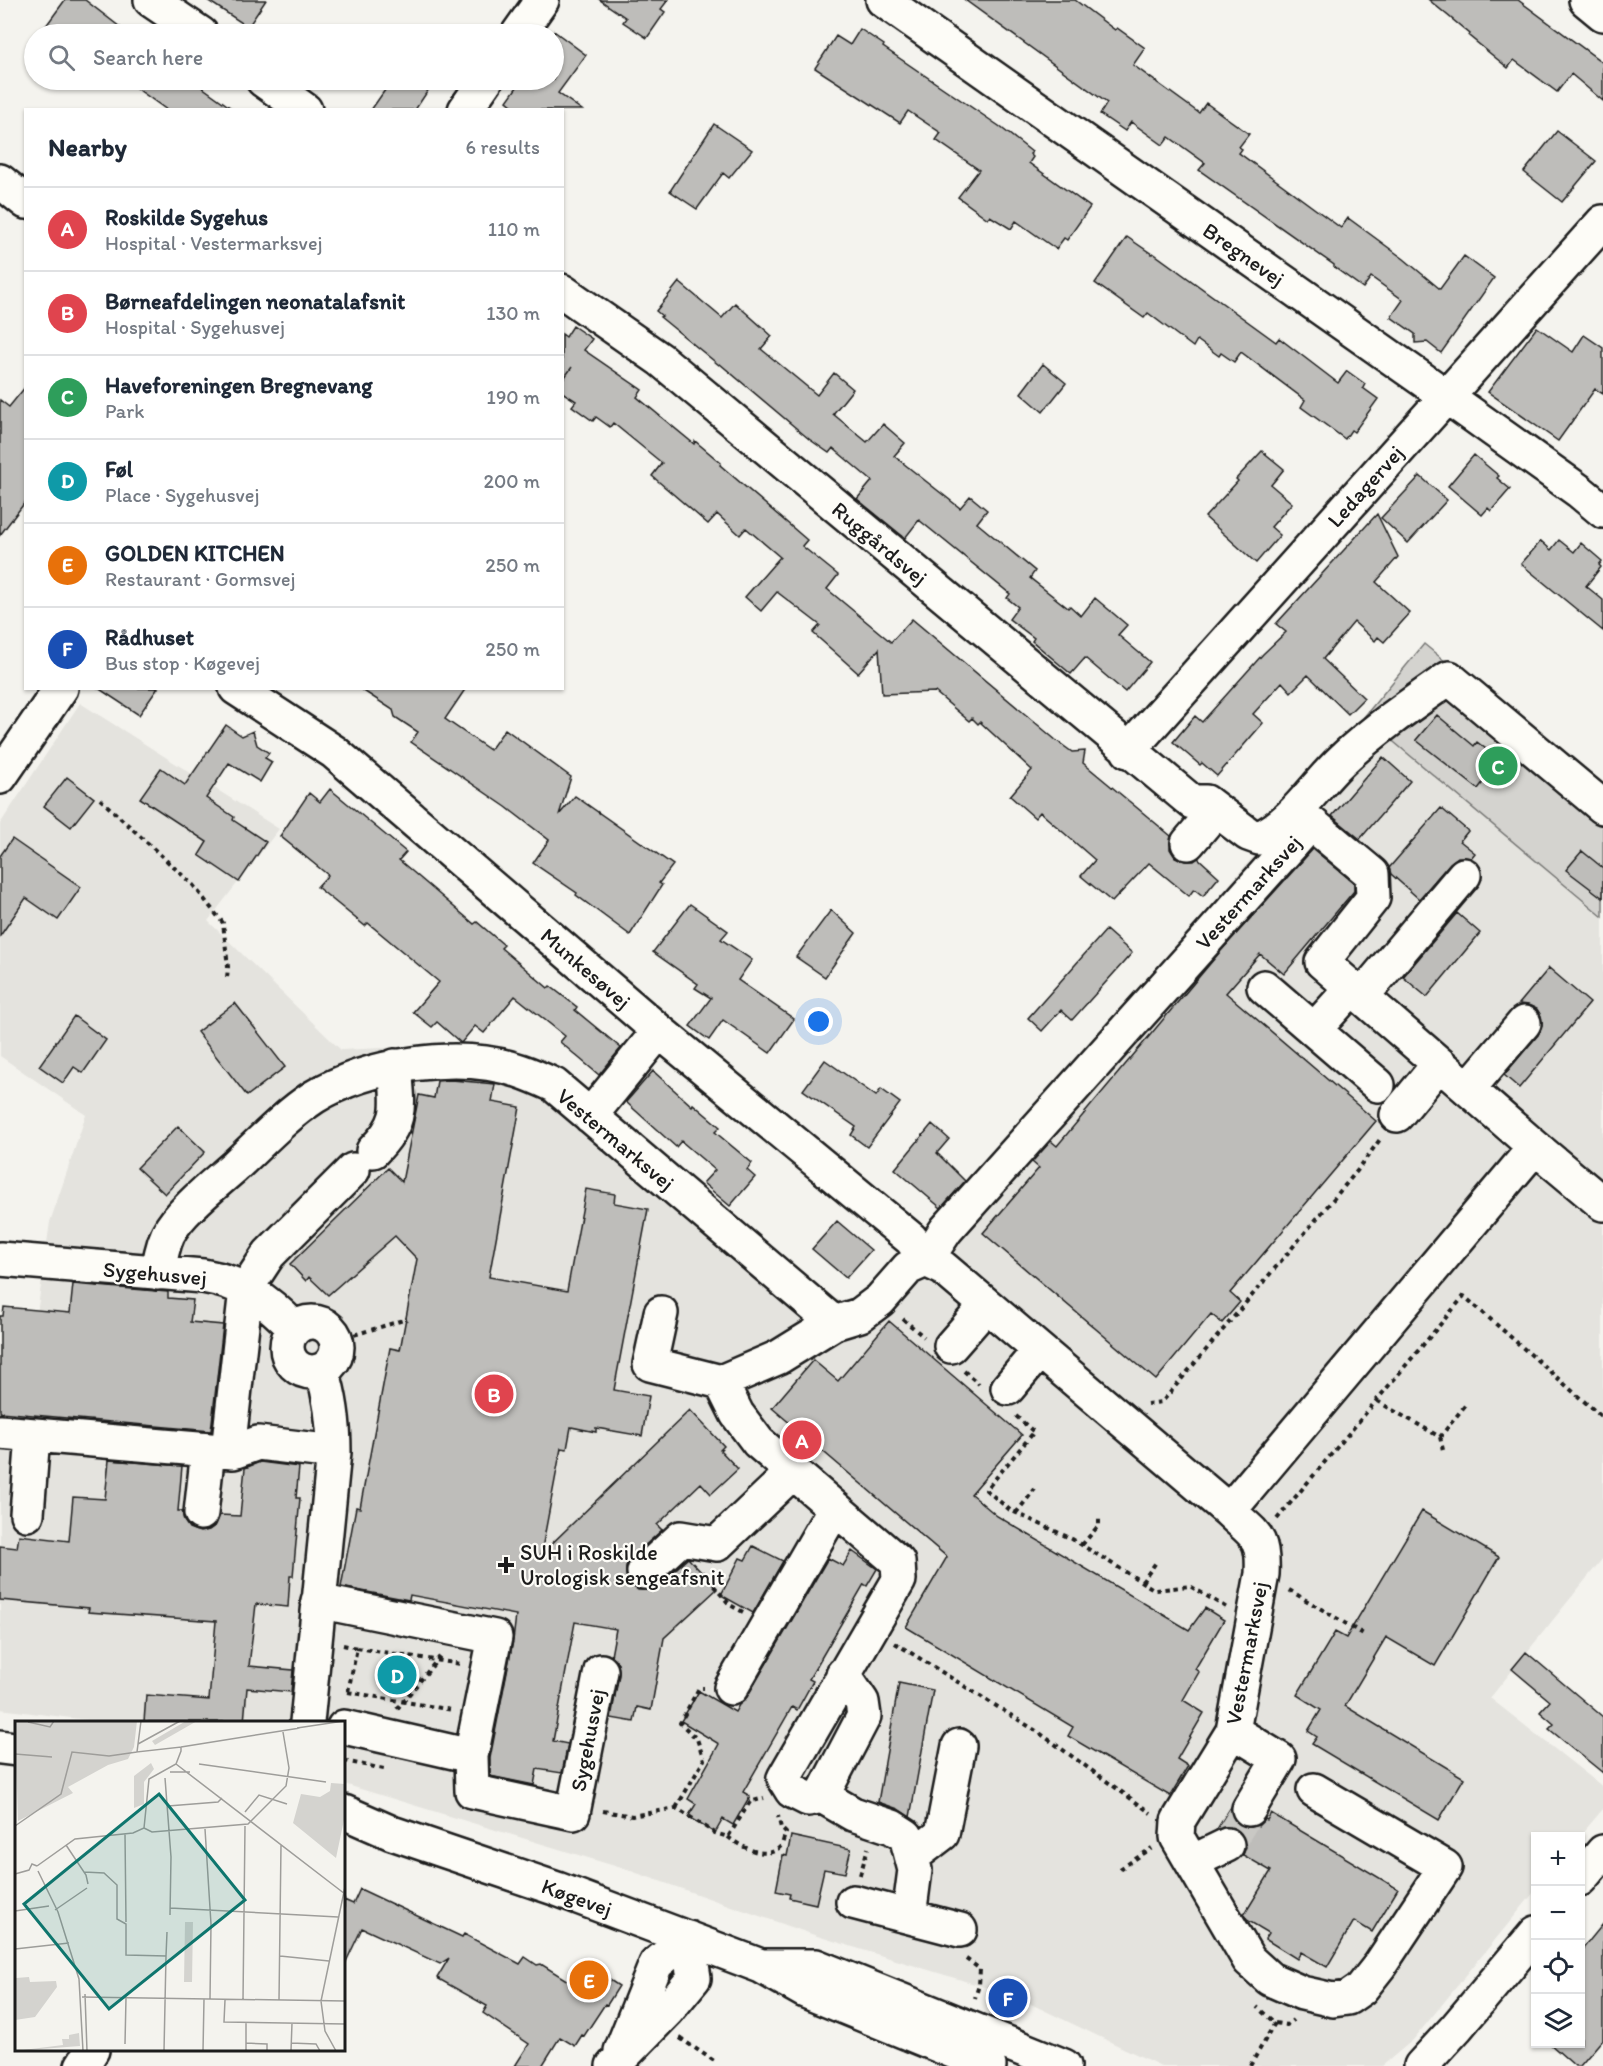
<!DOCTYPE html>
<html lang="en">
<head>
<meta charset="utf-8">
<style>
  :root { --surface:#fff; --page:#f2f2f3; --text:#1f2937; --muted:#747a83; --line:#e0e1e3; --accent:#db2777 }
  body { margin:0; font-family:Itim,sans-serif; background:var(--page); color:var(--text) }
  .controls { position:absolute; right:18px; bottom:18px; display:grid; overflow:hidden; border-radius:0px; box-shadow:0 2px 4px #0004 }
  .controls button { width:54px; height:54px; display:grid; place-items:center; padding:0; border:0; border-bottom:2px solid var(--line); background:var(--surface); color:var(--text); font:30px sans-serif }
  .you { position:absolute; left:819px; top:1022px; width:21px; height:21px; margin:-15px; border:4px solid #fff; border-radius:50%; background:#1a73e8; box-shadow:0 0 0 9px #1a73e833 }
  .badge { display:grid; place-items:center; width:39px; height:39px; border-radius:50%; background:var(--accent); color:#fff; font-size:20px; font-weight:700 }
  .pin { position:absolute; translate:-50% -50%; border:3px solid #fff; box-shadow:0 2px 6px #0006 }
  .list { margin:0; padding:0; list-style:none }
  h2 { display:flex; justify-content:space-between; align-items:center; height:78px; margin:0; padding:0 24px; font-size:26px }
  h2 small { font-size:20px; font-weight:400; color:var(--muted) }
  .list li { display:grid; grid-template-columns:39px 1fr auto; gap:18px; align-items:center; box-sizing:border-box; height:84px; padding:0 24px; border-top:2px solid var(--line) }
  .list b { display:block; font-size:22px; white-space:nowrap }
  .list p { margin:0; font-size:20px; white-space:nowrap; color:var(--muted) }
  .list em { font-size:20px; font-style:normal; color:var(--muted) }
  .icon { flex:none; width:33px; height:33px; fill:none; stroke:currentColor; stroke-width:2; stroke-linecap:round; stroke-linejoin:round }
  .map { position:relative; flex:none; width:1603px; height:2066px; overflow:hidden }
  .search { position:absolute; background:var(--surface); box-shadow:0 2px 4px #0004; left:24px; top:24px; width:540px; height:66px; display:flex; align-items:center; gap:15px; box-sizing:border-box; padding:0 21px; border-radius:33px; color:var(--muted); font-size:22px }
  .panel { position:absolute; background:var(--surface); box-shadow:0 2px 4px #0004; left:24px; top:108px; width:540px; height:582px; border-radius:0px }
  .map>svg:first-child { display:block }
  .built { fill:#e4e3de }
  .green { fill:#d4d3cf; stroke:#787876; stroke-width:1.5 }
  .building { fill:#bebdba; stroke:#1c1c1c; stroke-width:1.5 }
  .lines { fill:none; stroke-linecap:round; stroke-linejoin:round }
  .minor-tunnel { stroke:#c9c8c4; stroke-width:33; stroke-dasharray:33 16; stroke-linecap:butt }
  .minor-casing { stroke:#1c1c1c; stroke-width:38 }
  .major-casing { stroke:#1c1c1c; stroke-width:38 }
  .path { stroke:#1c1c1c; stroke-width:4; stroke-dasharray:4.5 4.5; stroke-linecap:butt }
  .minor { stroke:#fdfcf7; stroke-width:33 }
  .major { stroke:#fdfcf7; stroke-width:33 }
  .poi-dot { fill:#1c1c1c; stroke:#fdfcf7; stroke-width:2 }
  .labels { text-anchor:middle; stroke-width:4.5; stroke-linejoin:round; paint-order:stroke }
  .street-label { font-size:22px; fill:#1c1c1c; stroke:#fdfcf7 }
  .poi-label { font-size:22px; fill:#1c1c1c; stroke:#fdfcf7; text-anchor:start }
  .inset-road { fill:none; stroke:#9e9d9a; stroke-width:1.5 }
  .view { fill:#0f766e; fill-opacity:0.15; stroke:#0f766e; stroke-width:3 }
  .inset-edge { fill:none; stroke:#1c1c1c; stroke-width:3 }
</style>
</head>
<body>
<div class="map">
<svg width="1603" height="2066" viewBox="0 0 1603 2066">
  <rect width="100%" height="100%" fill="#f4f3ee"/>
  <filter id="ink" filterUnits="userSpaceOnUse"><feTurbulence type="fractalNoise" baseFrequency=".0167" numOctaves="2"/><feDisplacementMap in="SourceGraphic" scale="12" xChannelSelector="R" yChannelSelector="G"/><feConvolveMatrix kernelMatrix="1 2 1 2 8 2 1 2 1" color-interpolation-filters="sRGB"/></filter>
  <g filter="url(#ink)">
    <path class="built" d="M80 703 279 829 208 921 341 1050 468 1044 533 1056 824 1298 871 1303 1252 858 1393 742 1603 917V1558L1490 1698 1603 1787V1809L1580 1836H1536L1535 1891 1413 2040 1382 2066H1161L1014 1996 817 1936 628 1870 344 1784V1722H103L0 1709V1322L36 1321 50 1222 86 1115 0 1056V824Z"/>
    <path class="green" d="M1424 644 1603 791V917L1364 717Z"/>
    <path class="building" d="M65 0H85L129 34H40Z
      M207 0H266L248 27Z
      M600 0H668L661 9 665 12 647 38 623 22 626 18Z
      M965 0H1075L1115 30 1117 28 1145 48 1133 65 1199 113 1206 103 1249 134 1239 147 1242 149 1239 153 1341 228 1348 218 1404 259 1440 289 1464 256 1494 278 1441 353 1427 342 1415 343V334L1391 317 1403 300 1371 277 1363 288 1334 267V265L1199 170 1205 163 1169 137 1163 145 1131 122 1125 131 1100 114 1107 103Z
      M1429 0H1518L1603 63V101L1571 74 1557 92 1514 60 1508 68 1469 36 1470 34Z
      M860 29 884 45 883 47 999 126 1032 152 1030 154 1033 157 1029 163 1090 207 1067 240 1064 238 1056 249 1016 221 1011 229 990 216 988 219 958 197 979 170 936 140 941 133 908 111 900 123 815 68 836 36 850 45Z
      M554 31 586 55 558 93 582 110H518L507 101 522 80H554Z
      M125 80H192L234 110H167Z
      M392 80H435L415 110H371Z
      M714 124 752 150 729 178 723 173 697 209 670 191Z
      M1557 131 1596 161 1562 202 1524 172Z
      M1127 237 1152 254 1153 253 1276 342 1279 338 1338 383 1347 371 1365 384 1363 388 1378 399 1354 432 1351 430 1345 439 1301 407 1305 400 1241 352 1234 362 1221 353 1219 356 1197 340 1193 347 1148 313 1144 318 1095 283Z
      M679 282 722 318 735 303 772 336 761 349 817 395 834 373 853 389 833 414 867 442 883 424 905 443 894 456 960 508 970 496 987 510 977 523 1035 571 1030 578 1068 608 1070 606 1081 616 1095 598 1127 625 1118 635 1150 662 1125 692 1085 658 1071 674 1032 641 1034 638 1009 619 1018 607 1007 598 1010 594 919 520 905 538 857 499 872 481 833 448 829 453 809 439 720 364 719 365 660 317 662 316 656 311Z
      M573 326 592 339 584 350 642 390 637 397 694 444 695 441 721 463 720 465 807 540 802 546 838 575 827 589 891 642 912 619 1057 741 1072 752 1085 751 1083 763 1171 836 1170 849 1175 857 1185 861H1194L1198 858 1219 877 1203 896 1194 889 1189 896 1149 863 1112 902 1081 876 1095 860 1040 812 1035 818 1010 796 1032 770 980 722 978 724 972 718 969 721 935 692 882 694 879 649 858 673 813 633 820 625 777 592 761 611 745 597 780 557 746 528 740 535 717 514 708 524 652 476 662 463 613 423 610 427 596 417 593 421 572 406 576 401 562 392V381L572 367 562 381V334L566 337Z
      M1537 327 1573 352 1584 335 1603 348V394L1595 389 1558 441 1488 392Z
      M1043 364 1066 383 1043 412 1021 393Z
      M26 386V501L0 535V400L9 407Z
      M1262 451 1284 469 1271 485 1292 503 1271 527 1280 535 1256 563 1205 517 1238 481 1236 479Z
      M1474 455 1499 476 1497 478 1510 489 1491 511 1488 508 1482 515 1448 486Z
      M1420 476 1447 500 1408 543 1381 518Z
      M1377 514 1398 557 1376 582 1410 613 1384 642 1378 637 1375 641 1354 622 1323 659 1364 698 1348 714 1308 675 1291 692 1282 682 1253 714 1263 723 1217 776 1202 763 1200 765 1173 742 1195 716 1202 722 1263 654 1286 632 1276 624Z
      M1559 540 1574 552 1581 543 1602 561 1599 565 1601 567 1586 586 1603 600V631L1521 564 1541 541 1551 550Z
      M98 688H158L139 715Z
      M359 688H466L445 719 490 750 505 729 571 777 559 815 575 796 673 865 659 883 662 885 630 935 576 895 577 893 533 863 549 840 506 807 411 742 418 732 395 717 393 710Z
      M1437 715 1474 746 1477 742 1500 760 1478 789 1416 740Z
      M226 725 242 736 253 731 257 745 269 753 265 758 272 762 260 782 229 763 206 798 234 817 233 820 266 842 239 882 199 855 207 842 140 798 161 768 185 785Z
      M1383 757 1410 781 1360 839 1332 816Z
      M67 777 94 798 71 827 44 806Z
      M330 789 406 852 399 860 474 924 477 922 504 945 501 948 548 988 550 986 577 1007 575 1010 621 1048 599 1075 560 1042 565 1036 515 996 484 1033 475 1026 461 1043 437 1022 432 1027 413 1012 439 982 368 923 365 926 317 887 328 875 280 836 309 793 320 802Z
      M1441 808 1468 831 1460 841 1475 853 1471 858 1458 857 1450 863 1419 899 1391 874 1389 868Z
      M12 839 81 887 58 920 26 898 0 936V856Z
      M1313 849 1354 883V891L1284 974 1260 954 1226 993 1376 1121 1230 1293 1240 1302 1222 1323 1211 1314 1156 1380 983 1233 1039 1168 1032 1162 1051 1141 1057 1146 1219 953Z
      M1582 851 1603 868V898L1566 870Z
      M690 904 728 931 721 939 752 960 738 980 794 1019 770 1053 723 1020 709 1040 690 1026 711 998 695 988 698 984 653 952Z
      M831 910 856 933 825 977 796 957Z
      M1457 913 1480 933 1427 997 1403 977Z
      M1106 930 1132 953 1072 1020 1061 1010 1042 1031 1028 1018Z
      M1549 968 1590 1003 1519 1088 1504 1075 1538 1035 1542 1026 1541 1016 1537 1009 1528 1005 1519 1004Z
      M235 1003 285 1067 247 1096 197 1032Z
      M74 1016 106 1040 83 1073 74 1067 63 1083 39 1066Z
      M825 1060 876 1096 881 1089 900 1103 867 1147 851 1135 856 1127 803 1090Z
      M653 1071 692 1106 693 1104 720 1127 715 1132 752 1163 747 1170 755 1177 730 1206 703 1183 715 1170 681 1141 676 1147 626 1102Z
      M452 1080 495 1084 492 1102 520 1107 489 1277 567 1291 586 1189 615 1194 614 1203 648 1209 614 1390 649 1396 642 1436 596 1428V1432L571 1427 567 1449 561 1448 541 1554 690 1410 724 1446 720 1450 738 1469 711 1494 701 1483 657 1525 662 1530 631 1558 626 1566V1575L630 1584 638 1590H648L657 1586 688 1558 717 1589 664 1638 651 1710 637 1707 634 1722 611 1718 619 1674 618 1664 611 1656 616 1629 575 1622 553 1741 568 1744 562 1773 537 1769 534 1785 490 1776V1758L513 1641 516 1615 410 1595 409 1600 341 1587 356 1507 360 1508 390 1348 400 1350 417 1259 395 1236 328 1295 309 1277 306 1281 290 1264 388 1168 402 1182 419 1095 434 1098 437 1081Z
      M932 1124 949 1139 937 1153 965 1181 941 1208 895 1169Z
      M178 1126 205 1152 165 1194 137 1168Z
      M837 1221 871 1250 846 1278 812 1249Z
      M73 1284 168 1292V1298L193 1300 190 1322 223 1325 211 1431 0 1412V1316H3L4 1307 70 1313Z
      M889 1321 1022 1435 971 1494 997 1516 1189 1630 1205 1608 1224 1620 1195 1669 1199 1672 1183 1700 1204 1713 1177 1759 1188 1766 1170 1796 1068 1736 1073 1727 906 1627 947 1557 772 1408 813 1360 838 1381Z
      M109 1460 182 1466 178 1511H182L184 1521 189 1528 200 1532 209 1530 216 1525 220 1515 240 1516 245 1468 260 1462 299 1467 296 1498H300L293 1576H290L288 1607 256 1604 249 1666 293 1670 291 1692 247 1688 244 1722H144L146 1695 209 1700 216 1621 88 1612 89 1608 0 1600V1546L17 1548 19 1535 69 1541 73 1497 105 1499Z
      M1422 1511 1499 1557 1435 1666 1386 1637 1345 1706 1464 1778 1439 1820 1312 1744 1317 1737 1308 1731 1321 1710 1297 1695 1335 1632 1346 1638Z
      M753 1546 783 1561 753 1613 721 1595 740 1558 745 1560Z
      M852 1551 877 1569 867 1586 864 1584 809 1679 813 1681 797 1710 792 1707 743 1792 750 1796 733 1825 723 1819 715 1833 688 1817 696 1804 688 1799 719 1744 681 1721 699 1691 735 1712 739 1705 747 1697 828 1558 843 1566Z
      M1526 1652 1603 1717V1773L1549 1729 1554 1724 1540 1712 1550 1701 1512 1669Z
      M899 1683 933 1690 910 1817 898 1809 878 1802Z
      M1231 1807 1232 1818 1240 1825 1248 1828 1258 1826 1265 1819 1267 1820 1271 1813 1398 1889 1372 1932 1354 1921 1327 1967 1301 1952 1297 1959 1265 1939 1269 1933 1247 1920 1244 1915 1271 1871 1243 1855 1246 1847 1244 1837 1238 1830 1228 1826 1217 1829Z
      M791 1836 851 1849 845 1873 824 1869 816 1904 789 1898 790 1894 776 1891 783 1855 787 1856Z
      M360 1889 462 1937 464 1934 520 1964 525 1957 537 1965 541 1964 568 1981 581 1961 619 1986 607 2005 605 2004 584 2036 582 2035 575 2046 560 2037 542 2066H515L529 2044 483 2013 487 2006 437 1978 449 1958 440 1964 362 1928 344 1966V1900L353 1904Z
      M1603 1924V2039L1580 2066H1575L1549 2043H1581V1974L1584 1969 1581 1966V1951Z"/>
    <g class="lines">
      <path class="minor-tunnel" d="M1227 1845 1249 1809"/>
      <g class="minor-casing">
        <path id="minor" d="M151 0 201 34
          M883 0 1446 396 1579 491 1603 511
          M1586 0 1603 14
          M518 34 542 0
          M263 80 305 110
          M465 110 486 80
          M562 291 661 360 1192 802H1206L1248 834 1259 838C1293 823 1315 785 1342 760 1375 729 1413 703 1449 678L1603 807
          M236 688 334 752 659 1031 911 1239 926 1260 946 1230 1311 823 1372 874 1373 898 1322 962 1535 1147
          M1128 751 1603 222
          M1188 843 1205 823
          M1264 987 1378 1085
          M1362 996 1464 875
          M1314 1030 1352 988
          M1468 1089 1524 1023
          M1397 1115 1439 1064
          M590 1116 659 1031
          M373 1151C404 1120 398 1106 395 1066
          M0 1259 203 1276C244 1283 266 1299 294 1328
          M158 1273C160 1260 162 1247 168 1234 179 1212 216 1183 235 1166 260 1143 285 1116 314 1097 368 1064 459 1050 520 1071 532 1075 543 1080 554 1085L834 1323 860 1315 880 1300 908 1268 926 1260 943 1268 1229 1511 1535 1147 1603 1204
          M661 1313 650 1364 721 1382 779 1357 834 1323
          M287 1347a25 25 0 1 1 50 0a25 25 0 1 1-50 0Z
          M951 1346 986 1306
          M721 1382 737 1414 758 1442 898 1562 899 1580 784 1778 792 1791 808 1799 822 1796 864 1716 862 1702 843 1674
          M1008 1388 1039 1351
          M0 1432 233 1452 258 1443 334 1452
          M228 1451 246 1289 269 1254 353 1170
          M1229 1511C1255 1536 1264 1535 1262 1574L1233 1731 1178 1821 1177 1837 1249 1960 1270 1979 1302 1993 1333 2000 1348 1998 1361 1989 1380 1965 1445 1867 1314 1790
          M201 1513 208 1450
          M27 1514 33 1435
          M644 1572 681 1538 717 1544 793 1472
          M318 1601 495 1637 471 1756 344 1727
          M731 1688 835 1508
          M307 1722 334 1452C334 1423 331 1398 322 1370
          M1233 1731 1279 1759 1249 1809
          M0 1747 16 1749
          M471 1756 472 1791 573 1813 601 1671
          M822 1796 853 1814 892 1827 906 1836 915 1870 909 1916
          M344 1812 392 1833 557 1889 761 1966 805 1991 989 2066
          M912 1857 942 1834 959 1746
          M1192 1862 1227 1845
          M1580 1879 1603 1852
          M853 1902 960 1930
          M762 1966H816L1064 2066
          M621 2051 656 1964 688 1938
          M82 2066 92 2050
          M613 2066 667 2011 694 1978 688 1938
          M1421 2066 1456 2028 1536 1933"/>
      </g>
      <g class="major-casing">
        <path id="major" d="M0 181 26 202
          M0 777 61 688"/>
      </g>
      <path class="path" d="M100 799 193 885 223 923 228 967 227 978
        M903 1319 924 1337
        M337 1340 407 1319
        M964 1371 979 1384
        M1377 1401 1440 1437 1467 1403
        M1147 1404 1162 1402 1357 1171 1381 1138
        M1016 1416 1034 1432 986 1490 1010 1510 1072 1539 1155 1590 1190 1586 1227 1608
        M1440 1437 1443 1450
        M1016 1513 1035 1489
        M1277 1519 1464 1296 1603 1418
        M1082 1545 1099 1525V1516
        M702 1572 730 1605 743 1612
        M1142 1582 1157 1561
        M1289 1590 1365 1635
        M895 1643 1038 1732 1151 1813
        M343 1645 357 1648 348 1692
        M357 1648 461 1664
        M348 1692 452 1710
        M397 1709 442 1654
        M344 1761 384 1769
        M676 1808 704 1760 697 1739 680 1723 699 1688H704
        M603 1811 632 1816 676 1808 715 1833 728 1837 750 1802 764 1798
        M728 1837C740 1846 767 1862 781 1846 783 1843 784 1836 786 1833L781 1828 778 1816
        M1120 1869 1152 1848
        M860 1875 868 1848
        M966 1959 980 1969 979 1985 975 1998
        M1275 2023 1287 2025 1293 2020
        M680 2038 714 2061
        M1250 2066 1275 2023 1257 2007"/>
      <use href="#minor" class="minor"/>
      <use href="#major" class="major"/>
    </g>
  </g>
  <path class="poi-dot" d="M503 1556h6v6h6v6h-6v6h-6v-6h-6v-6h6z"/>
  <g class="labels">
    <g class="street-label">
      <text transform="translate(1244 254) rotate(35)" y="8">Bregnevej</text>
      <text transform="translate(1365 486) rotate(-48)" y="8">Ledagervej</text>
      <text transform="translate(880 543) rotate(40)" y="8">Ruggårdsvej</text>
      <text transform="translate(1248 892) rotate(-48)" y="8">Vestermarksvej</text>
      <text transform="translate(586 968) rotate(41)" y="8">Munkesøvej</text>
      <text transform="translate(616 1139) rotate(40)" y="8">Vestermarksvej</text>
      <text transform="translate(155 1273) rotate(5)" y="8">Sygehusvej</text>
      <text transform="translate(1246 1653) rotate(-79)" y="8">Vestermarksvej</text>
      <text transform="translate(587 1740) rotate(-79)" y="8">Sygehusvej</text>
      <text transform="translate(577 1897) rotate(20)" y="8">Køgevej</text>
    </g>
    <g class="poi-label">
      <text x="520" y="1560">SUH i Roskilde<tspan x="520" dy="25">Urologisk sengeafsnit</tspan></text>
    </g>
  </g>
  <g transform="translate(15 1721)">
    <rect width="330" height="330" fill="#f4f3ee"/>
    <path d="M0 0H122L119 26 113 38 93 44 53 66 58 72 3 100ZM171 0H182L140 24 137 20ZM136 42 139 48 129 61V83L119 87V55ZM316 62 330 63V94L321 137 278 102 286 73 305 76 315 70ZM170 201H178L177 261H169ZM0 251 1 257 14 256 15 261 41 260 42 266 20 296 0 299ZM64 312 65 325 0 330 48 324 47 318H54V314Z" fill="#d4d3cf"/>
    <path class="inset-road" d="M13 1 35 6 39 0M282 7 329 0M123 23 165 0M166 26 285 7M0 33 37 36M161 43 330 173M184 43 311 61M155 51H175M150 57 156 136 155 194M153 85 203 81 207 77M230 91 244 74 272 83M0 105 46 73 57 31 94 35 122 31M129 107 137 111 233 103 271 65 274 47 268 11M190 108 196 203 195 278M110 113 111 201M51 124 71 154 73 163M22 145 60 118 118 112 129 107 134 58 161 43 166 30V26L122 31 126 0M23 150 43 191 64 258 68 330M69 151 89 152 102 164V198L111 203V234L151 235 149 330M0 153 14 149 17 143 22 145M155 187 323 196M40 189 72 167M0 190 34 185M0 228 54 222M151 235 152 211M265 235 314 240M70 273 72 330M67 276 330 280M210 279 209 301 330 303M228 279 230 105M264 279 266 124M231 322 252 323V330M276 322 301 323 305 330M110 323 111 277M188 330 189 278M231 330V302M276 330 277 302M321 330 310 310 306 280 330 166"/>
    <path class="view" d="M144 73 230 179 94 288 9 183Z"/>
    <rect width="330" height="330" class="inset-edge"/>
  </g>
</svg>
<div class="controls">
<button>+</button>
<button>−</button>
<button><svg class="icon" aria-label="locate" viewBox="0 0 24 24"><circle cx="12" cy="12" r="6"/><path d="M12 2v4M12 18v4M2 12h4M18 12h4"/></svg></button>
<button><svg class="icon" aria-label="layers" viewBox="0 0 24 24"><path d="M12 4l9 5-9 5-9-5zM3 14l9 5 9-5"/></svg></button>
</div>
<div class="you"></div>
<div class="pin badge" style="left:802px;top:1440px;background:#e0444e">A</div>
<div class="pin badge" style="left:494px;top:1394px;background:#e0444e">B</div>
<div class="pin badge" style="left:1498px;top:766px;background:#2e9e5b">C</div>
<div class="pin badge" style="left:397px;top:1675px;background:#0f9aa8">D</div>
<div class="pin badge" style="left:589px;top:1980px;background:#e8710a">E</div>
<div class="pin badge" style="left:1008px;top:1998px;background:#1a4fb4">F</div>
<div class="search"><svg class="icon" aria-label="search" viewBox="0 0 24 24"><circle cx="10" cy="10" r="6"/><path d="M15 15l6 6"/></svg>Search here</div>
<section class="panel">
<h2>Nearby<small>6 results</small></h2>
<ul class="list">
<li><span class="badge" style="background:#e0444e">A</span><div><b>Roskilde Sygehus</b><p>Hospital · Vestermarksvej</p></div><em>110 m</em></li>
<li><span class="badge" style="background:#e0444e">B</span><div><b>Børneafdelingen neonatalafsnit</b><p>Hospital · Sygehusvej</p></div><em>130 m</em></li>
<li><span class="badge" style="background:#2e9e5b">C</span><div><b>Haveforeningen Bregnevang</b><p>Park</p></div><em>190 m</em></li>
<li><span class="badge" style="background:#0f9aa8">D</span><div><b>Føl</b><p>Place · Sygehusvej</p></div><em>200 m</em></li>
<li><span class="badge" style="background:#e8710a">E</span><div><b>GOLDEN KITCHEN</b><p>Restaurant · Gormsvej</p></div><em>250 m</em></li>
<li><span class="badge" style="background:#1a4fb4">F</span><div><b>Rådhuset</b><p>Bus stop · Køgevej</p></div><em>250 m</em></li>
</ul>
</section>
</div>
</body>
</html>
